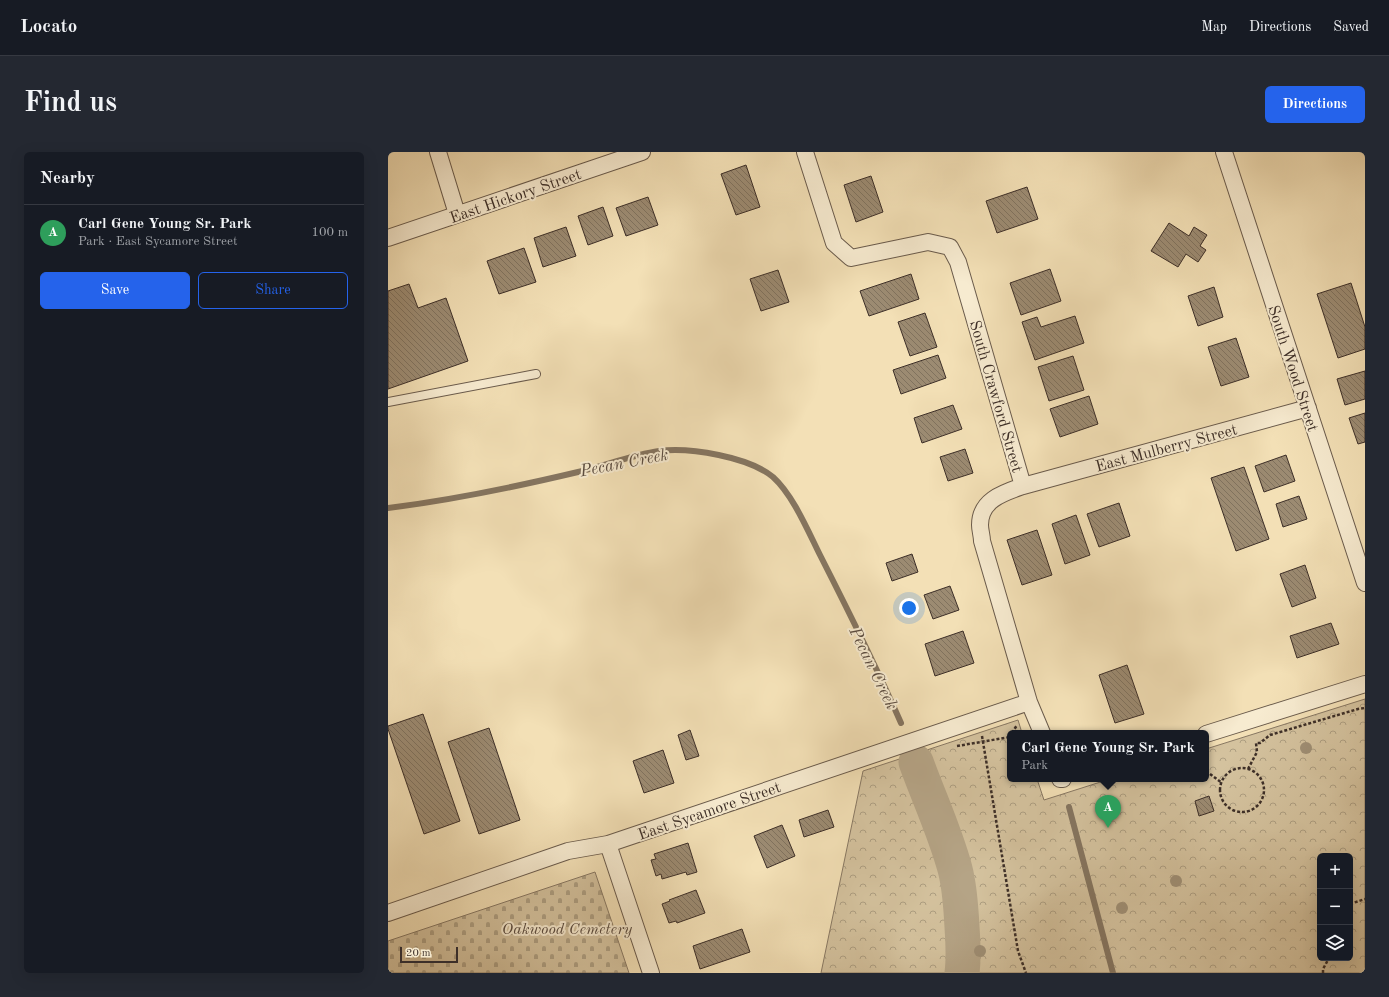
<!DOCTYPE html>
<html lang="en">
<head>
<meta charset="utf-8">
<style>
  :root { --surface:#171b24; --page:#242831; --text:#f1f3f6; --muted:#9ea1a6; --line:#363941; --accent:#2563eb }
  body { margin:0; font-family:"Old Standard TT",serif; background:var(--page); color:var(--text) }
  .controls { position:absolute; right:12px; bottom:12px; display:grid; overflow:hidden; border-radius:6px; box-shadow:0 4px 16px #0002 }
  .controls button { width:36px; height:36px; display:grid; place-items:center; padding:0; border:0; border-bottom:1px solid var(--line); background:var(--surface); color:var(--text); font:20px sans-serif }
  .scale { position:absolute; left:12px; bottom:10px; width:58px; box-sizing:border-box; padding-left:4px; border:2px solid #3d2f28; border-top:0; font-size:11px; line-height:14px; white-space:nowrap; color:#3d2f28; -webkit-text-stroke:3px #f7ebd0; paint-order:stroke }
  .you { position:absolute; left:521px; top:456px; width:14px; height:14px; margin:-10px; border:3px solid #fff; border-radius:50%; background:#1a73e8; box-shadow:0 0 0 6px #1a73e833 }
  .badge { display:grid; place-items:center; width:26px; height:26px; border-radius:50%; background:var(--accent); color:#fff; font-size:13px; font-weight:700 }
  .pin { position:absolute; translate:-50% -33px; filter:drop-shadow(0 1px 2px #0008) }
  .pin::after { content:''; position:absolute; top:21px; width:14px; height:12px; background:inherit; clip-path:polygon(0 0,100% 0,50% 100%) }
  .popup { position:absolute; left:619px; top:578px; width:202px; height:52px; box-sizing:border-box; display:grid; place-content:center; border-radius:6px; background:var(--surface); filter:drop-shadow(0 1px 3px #0005); font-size:13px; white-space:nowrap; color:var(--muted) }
  .popup b { font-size:15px; color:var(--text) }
  .popup::after { content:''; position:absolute; left:50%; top:100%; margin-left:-8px; border:8px solid transparent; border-top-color:var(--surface) }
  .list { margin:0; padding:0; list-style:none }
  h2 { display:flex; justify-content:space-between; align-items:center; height:52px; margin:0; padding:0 16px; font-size:17px }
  h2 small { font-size:13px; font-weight:400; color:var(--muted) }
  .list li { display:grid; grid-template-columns:26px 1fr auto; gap:12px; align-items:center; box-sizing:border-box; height:56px; padding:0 16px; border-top:1px solid var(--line) }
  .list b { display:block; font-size:15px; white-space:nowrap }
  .list p { margin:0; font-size:13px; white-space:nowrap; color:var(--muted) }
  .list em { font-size:13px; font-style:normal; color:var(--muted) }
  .actions { display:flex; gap:8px; padding:12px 16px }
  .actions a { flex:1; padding:9px 0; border:1px solid var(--accent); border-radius:6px; text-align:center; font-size:14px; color:var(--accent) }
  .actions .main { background:var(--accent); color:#fff }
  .icon { flex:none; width:22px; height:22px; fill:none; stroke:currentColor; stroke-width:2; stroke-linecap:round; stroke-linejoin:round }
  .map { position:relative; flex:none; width:977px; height:821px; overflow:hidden; border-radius:6px }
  header { display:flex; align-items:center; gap:24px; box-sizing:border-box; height:56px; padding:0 20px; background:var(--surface); border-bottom:1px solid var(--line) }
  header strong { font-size:19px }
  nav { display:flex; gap:22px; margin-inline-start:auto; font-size:14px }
  .intro { display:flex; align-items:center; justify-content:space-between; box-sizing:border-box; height:96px; padding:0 24px }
  h1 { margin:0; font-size:28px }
  .button { padding:10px 18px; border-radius:6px; background:var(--accent); color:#fff; font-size:14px; font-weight:700 }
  main { display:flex; gap:24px; padding:0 24px }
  aside { flex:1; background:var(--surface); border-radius:6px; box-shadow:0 4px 16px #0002 }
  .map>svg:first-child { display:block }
  .cemetery { fill:url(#cemetery-stones); stroke:#887863 }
  .park { fill:url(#park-crowns); stroke:#887863; fill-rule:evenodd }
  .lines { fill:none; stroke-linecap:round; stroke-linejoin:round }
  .stream { stroke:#857560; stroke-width:6 }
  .river { stroke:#b5a486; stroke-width:35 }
  .building { fill:url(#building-back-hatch); stroke:#3d2f28 }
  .lane-casing { stroke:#6a5b4c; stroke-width:10 }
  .street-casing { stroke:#6a5b4c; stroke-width:18 }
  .path { stroke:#3d2f28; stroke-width:2.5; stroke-dasharray:3 2; stroke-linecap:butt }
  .lane { stroke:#f7ebd0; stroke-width:8 }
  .street { stroke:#f7ebd0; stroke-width:16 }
  .tree { fill:#9f8f75 }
  .labels { text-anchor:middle; stroke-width:4; stroke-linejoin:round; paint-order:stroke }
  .street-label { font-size:16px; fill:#3d2f28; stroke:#f7ebd0 }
  .park-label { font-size:16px; font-style:italic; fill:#5b4c40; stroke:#f7ebd0 }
  .water-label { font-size:17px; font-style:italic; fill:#5b4c40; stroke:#f7ebd0 }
</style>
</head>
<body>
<header>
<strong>Locato</strong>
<nav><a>Map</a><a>Directions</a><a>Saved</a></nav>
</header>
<div class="intro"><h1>Find us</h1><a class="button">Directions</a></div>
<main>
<aside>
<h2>Nearby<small></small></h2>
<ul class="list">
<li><span class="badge" style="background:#2e9e5b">A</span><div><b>Carl Gene Young Sr. Park</b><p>Park · East Sycamore Street</p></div><em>100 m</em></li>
</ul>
<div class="actions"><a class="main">Save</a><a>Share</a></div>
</aside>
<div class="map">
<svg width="977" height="821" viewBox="0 0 977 821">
  <defs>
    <pattern id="cemetery-stones" width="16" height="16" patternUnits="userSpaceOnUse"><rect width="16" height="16" fill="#d4c29e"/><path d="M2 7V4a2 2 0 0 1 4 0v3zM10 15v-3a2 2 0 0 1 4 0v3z" fill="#ad9e81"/></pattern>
    <pattern id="park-crowns" width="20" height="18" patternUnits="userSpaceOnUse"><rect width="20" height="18" fill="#d4c29e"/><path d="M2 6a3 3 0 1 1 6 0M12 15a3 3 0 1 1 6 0" fill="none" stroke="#ad9e81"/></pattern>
    <pattern id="building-back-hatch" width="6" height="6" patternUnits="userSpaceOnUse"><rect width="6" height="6" fill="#9c8b72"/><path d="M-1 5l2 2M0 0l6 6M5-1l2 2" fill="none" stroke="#80725e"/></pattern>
  </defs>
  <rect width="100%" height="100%" fill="#f3e0b6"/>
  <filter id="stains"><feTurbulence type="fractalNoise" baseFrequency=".005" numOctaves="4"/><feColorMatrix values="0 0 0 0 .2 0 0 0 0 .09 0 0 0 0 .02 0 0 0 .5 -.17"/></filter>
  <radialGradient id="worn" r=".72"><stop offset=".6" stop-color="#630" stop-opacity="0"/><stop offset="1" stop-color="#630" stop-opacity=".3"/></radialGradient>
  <path class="cemetery" d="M207 720 241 821H0V789Z"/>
  <path class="park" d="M977 547V821H433L475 619 630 568 634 581H622V627H649L656 648 722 627H818V597ZM932 704H962V806H932Z"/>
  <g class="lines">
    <path class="stream" d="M0 356C64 348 127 335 190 320 217 314 243 303 271 299 302 295 361 305 385 325 405 343 420 379 432 403 460 458 488 514 513 571
      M681 655 725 821"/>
    <path class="river" d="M528 610C541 646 557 680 567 717 572 736 573 756 574 775 575 790 576 806 574 821"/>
  </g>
  <path class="building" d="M358 13 372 55 348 63 333 22Z
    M483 24 495 60 468 70 456 33Z
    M639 35 650 67 609 81 598 49Z
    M260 45 270 73 238 84 228 56Z
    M215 55 225 84 200 93 190 64Z
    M781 71 801 84 806 75 819 83 812 94 818 98 810 110 798 102 790 115 763 99Z
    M178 75 188 104 155 115 146 86Z
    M136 96 148 130 111 142 99 109Z
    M662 117 673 149 633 163 622 131Z
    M390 118 401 150 373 159 362 127Z
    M523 122 531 147 481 164 472 139Z
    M963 131 977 175V197L950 206 929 142Z
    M21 132 30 156 58 146 80 209 0 237V139Z
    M826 135 835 165 810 174 800 144Z
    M537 161 549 195 522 204 510 170Z
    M687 164 696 191 647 208 634 170 649 165 653 175Z
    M848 186 861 225 833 234 820 195Z
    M550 203 558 226 513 242 505 218Z
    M685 204 696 238 661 249 650 215Z
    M977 219V247L957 253 949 227Z
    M701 244 710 272 672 285 662 257Z
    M565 253 574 277 534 291 526 266Z
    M977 261V290L970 292 961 266Z
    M577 297 585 321 560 329 552 305Z
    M898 303 907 329 876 340 867 314Z
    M856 315 881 387 848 399 823 326Z
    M911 344 919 367 895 375 888 352Z
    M731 351 742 384 711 395 699 362Z
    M688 363 702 403 677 412 664 372Z
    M649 378 664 423 634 433 619 388Z
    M524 402 530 420 504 429 498 411Z
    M917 413 928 446 904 455 892 422Z
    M562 434 571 458 545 467 536 443Z
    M943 471 951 492 909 506 902 484Z
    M575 479 586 511 547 524 537 492Z
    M739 513 756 562 727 571 711 523Z
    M35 562 72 669 36 682 0 577V574Z
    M101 576 132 668 91 682 60 590Z
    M302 578 311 604 298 608 290 583Z
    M275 598 286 631 256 641 245 609Z
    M821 644 826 659 811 664 807 649Z
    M440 658 446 675 416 685 411 668Z
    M394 673 407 704 379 716 366 684Z
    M300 691 309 720 299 723 298 720 274 727 273 722 268 724 263 708 268 707 266 702Z
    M308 738 317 761 289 771 288 769 281 771 274 752 282 749 281 748Z
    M354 777 362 800 312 817 305 794Z"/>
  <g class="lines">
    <g class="lane-casing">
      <path id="lane" d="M0 250 148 222"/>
    </g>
    <g class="street-casing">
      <path id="street" d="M50 0 69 62
        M417 0 446 91 463 106 540 90 562 95 570 110 635 334
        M836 0 977 431
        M0 86 254 0
        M654 581 641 550 594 389C594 384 592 378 592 373 592 348 615 341 635 334L920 256
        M818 582 977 532
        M672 627H675
        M220 692 263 821
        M0 761 180 699 220 692 641 550"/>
    </g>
    <path class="path" d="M624 581 629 573
      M594 584 630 799 638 821
      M569 594 622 585
      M832 638a22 22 0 1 1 44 0a22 22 0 1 1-44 0Z
      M860 617 869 600 868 591H872L882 583 970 557 977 556
      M818 619 834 631
      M962 752 977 747
      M935 821V817L941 806"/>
    <use href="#lane" class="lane"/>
    <use href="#street" class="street"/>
  </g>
  <g class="tree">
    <circle cx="918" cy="596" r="6"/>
    <circle cx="788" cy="729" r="6"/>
    <circle cx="734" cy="756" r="6"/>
    <circle cx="592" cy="799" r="6"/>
  </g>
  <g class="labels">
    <g class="street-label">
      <text transform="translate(127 43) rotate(-19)" y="6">East Hickory Street</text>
      <text transform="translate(906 216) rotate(72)" y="6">South Wood Street</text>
      <text transform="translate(609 244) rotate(74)" y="6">South Crawford Street</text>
      <text transform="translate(778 295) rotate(-15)" y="6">East Mulberry Street</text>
      <text transform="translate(321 658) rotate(-19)" y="6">East Sycamore Street</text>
    </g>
    <g class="park-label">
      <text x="179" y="782">Oakwood Cemetery</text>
    </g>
    <g class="water-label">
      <text transform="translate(236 310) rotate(-11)" y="6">Pecan Creek</text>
      <text transform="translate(486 516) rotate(64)" y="6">Pecan Creek</text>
    </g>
  </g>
  <rect width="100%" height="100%" filter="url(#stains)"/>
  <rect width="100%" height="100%" fill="url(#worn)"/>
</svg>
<div class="controls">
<button>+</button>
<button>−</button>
<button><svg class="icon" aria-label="layers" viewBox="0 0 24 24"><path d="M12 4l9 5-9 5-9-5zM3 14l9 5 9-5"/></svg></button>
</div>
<div class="scale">20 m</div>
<div class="you"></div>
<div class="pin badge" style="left:720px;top:676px;background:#2e9e5b">A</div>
<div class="popup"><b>Carl Gene Young Sr. Park</b>Park</div>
</div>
</main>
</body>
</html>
